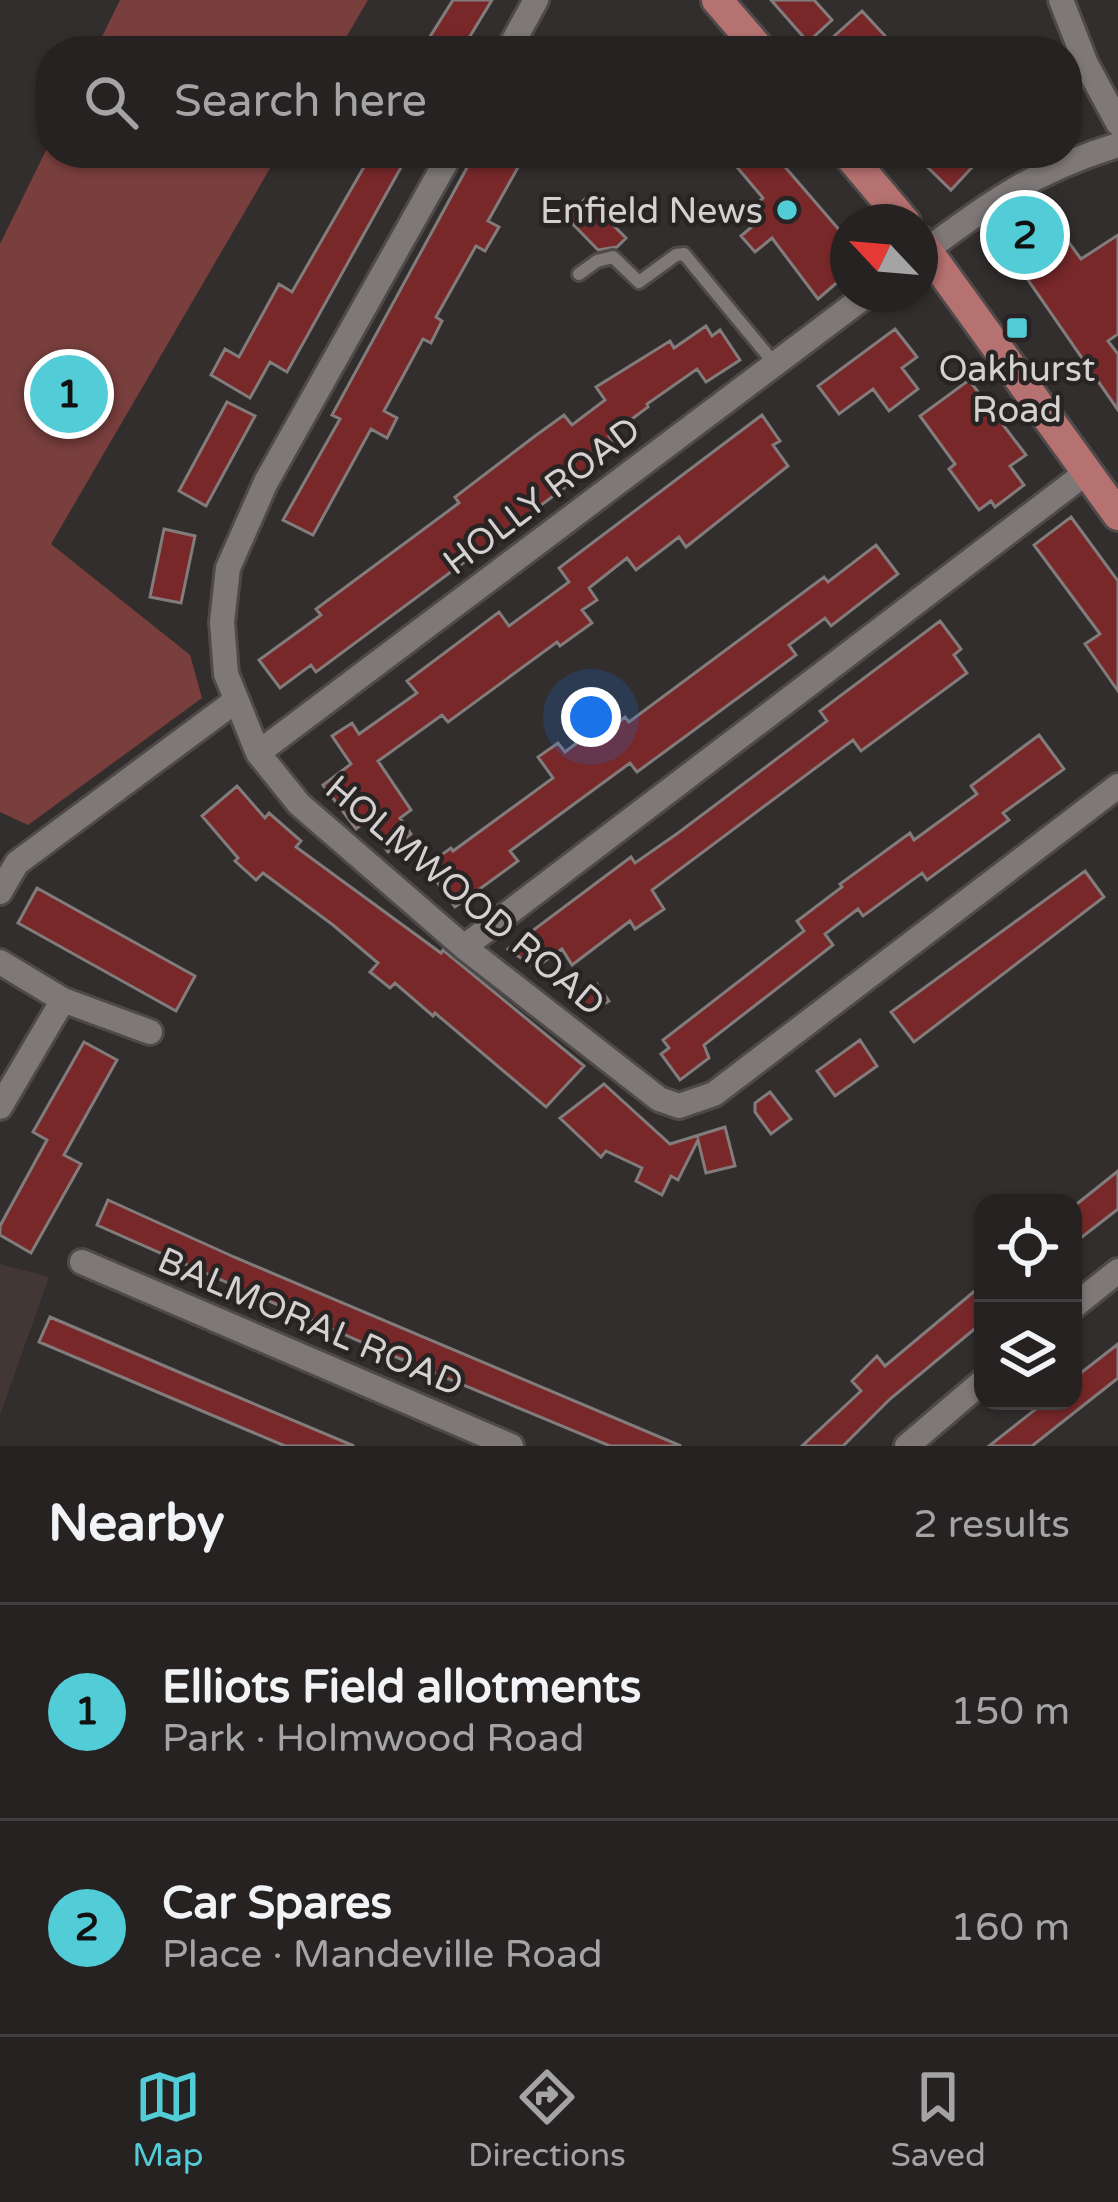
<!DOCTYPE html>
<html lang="en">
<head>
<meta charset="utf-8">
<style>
  :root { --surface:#262222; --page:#2e2a2a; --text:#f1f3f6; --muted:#a4a4a5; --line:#423f40; --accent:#52ccd6 }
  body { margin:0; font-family:"Varela Round",sans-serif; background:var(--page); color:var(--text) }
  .controls { position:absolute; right:36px; bottom:36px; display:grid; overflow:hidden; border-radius:24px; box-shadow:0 3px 9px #0004 }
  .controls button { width:108px; height:108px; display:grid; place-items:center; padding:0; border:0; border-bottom:3px solid var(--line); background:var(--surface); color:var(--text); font:60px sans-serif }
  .compass { position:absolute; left:830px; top:204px; width:108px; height:108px; border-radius:50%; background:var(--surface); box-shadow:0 3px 9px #0004; rotate:296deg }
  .you { position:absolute; left:591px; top:717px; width:42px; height:42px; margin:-30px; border:9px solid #fff; border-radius:50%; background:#1a73e8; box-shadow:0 0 0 18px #1a73e833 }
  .badge { display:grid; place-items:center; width:78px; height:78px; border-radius:50%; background:var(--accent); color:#111; font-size:39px; font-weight:700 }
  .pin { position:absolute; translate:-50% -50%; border:6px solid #fff; box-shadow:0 3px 12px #0006 }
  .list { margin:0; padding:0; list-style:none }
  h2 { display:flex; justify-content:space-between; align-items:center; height:156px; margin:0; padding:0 48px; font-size:51px }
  h2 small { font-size:39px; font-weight:400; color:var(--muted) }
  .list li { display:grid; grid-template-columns:78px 1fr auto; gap:36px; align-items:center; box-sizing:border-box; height:216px; padding:0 48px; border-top:3px solid var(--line) }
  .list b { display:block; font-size:45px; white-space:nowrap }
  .list p { margin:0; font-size:39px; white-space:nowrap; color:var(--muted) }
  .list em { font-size:39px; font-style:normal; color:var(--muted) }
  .icon { flex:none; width:66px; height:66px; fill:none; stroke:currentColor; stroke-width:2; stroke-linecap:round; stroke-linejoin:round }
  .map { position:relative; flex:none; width:1118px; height:1446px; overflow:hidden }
  .search { position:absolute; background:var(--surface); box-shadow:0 3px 9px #0004; left:36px; right:36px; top:36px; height:132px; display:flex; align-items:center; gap:30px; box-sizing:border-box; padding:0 42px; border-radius:48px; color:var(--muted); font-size:45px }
  .sheet { height:588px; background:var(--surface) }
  nav { display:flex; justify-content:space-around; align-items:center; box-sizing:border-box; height:168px; border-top:3px solid var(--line); background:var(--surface); font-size:33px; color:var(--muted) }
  nav a { display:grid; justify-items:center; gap:6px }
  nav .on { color:var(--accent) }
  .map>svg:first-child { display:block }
  .built { fill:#433736 }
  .green { fill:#793f3d }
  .building { fill:#782829; stroke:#827c7c; stroke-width:3 }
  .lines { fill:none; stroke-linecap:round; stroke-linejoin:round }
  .service-casing { stroke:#4f4a4a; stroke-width:18 }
  .minor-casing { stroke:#4f4a4a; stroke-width:30 }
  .primary-casing { stroke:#4f4a4a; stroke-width:36 }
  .service { stroke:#7e7878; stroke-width:12 }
  .minor { stroke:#7e7878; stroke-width:24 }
  .primary { stroke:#b67270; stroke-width:30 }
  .poi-dot { fill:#52ccd6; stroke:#292424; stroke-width:4.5 }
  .labels { text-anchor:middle; stroke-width:9; stroke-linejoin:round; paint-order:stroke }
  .poi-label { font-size:36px; fill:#d4d1d0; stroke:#292424; text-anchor:end }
  .street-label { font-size:36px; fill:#d4d1d0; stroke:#292424 }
</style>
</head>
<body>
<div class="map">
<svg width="1118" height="1446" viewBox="0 0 1118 1446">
  <rect width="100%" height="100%" fill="#332e2e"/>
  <path class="built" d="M0 1264 49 1277 0 1415Z"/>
  <path class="green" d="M120 0H368L338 51H95Z
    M51 140V153H279L51 544 190 655 202 698 28 825 0 812V244Z"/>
  <path class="building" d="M453 0H492L461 51H421Z
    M771 0H814L832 20 808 42Z
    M862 11 899 51H844L832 38Z
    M372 153H409L287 372 270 362 250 398 211 375 225 349 239 357 279 284 292 292Z
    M475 153H526L488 221 499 227 485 251 476 246 436 317 442 321 431 343 423 339 384 411 397 418 387 438 371 429 313 535 283 520 340 419 332 415Z
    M725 153H773L848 240V273L818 299 772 238 755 252 741 236 760 220 751 209 763 198Z
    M913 153H966L976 163 951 190Z
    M586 198 626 238 617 247 598 250 566 217Z
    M1042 206 1081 259 1118 235V334L1108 341 1118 354V410L992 228 1019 209 1025 218Z
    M706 326 712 336 720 330 740 360 706 382 697 369 647 404 648 407 609 436 618 448 316 672 311 665 280 688 259 660 321 615 316 609 459 503 455 497 535 436 564 415 572 425 605 400 596 387 670 341 674 348Z
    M895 329 917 357 902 368 918 389 889 411 873 389 839 414 818 386Z
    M969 380 1026 455 1010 466 1024 485 995 507 991 501 979 510 949 469 955 464 920 416Z
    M227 402 255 416 206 506 179 491Z
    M762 415 780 441 773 445 788 466 686 547 679 537 636 570 627 558 589 588 597 600 582 610 592 623 560 646 557 642 448 722 442 715 378 761 411 810 400 818 411 834 388 852 365 822 356 829 323 785 351 764 332 736 352 723 359 734 417 693 407 681 499 612 509 626 569 582 559 568Z
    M1071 517 1118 581V691L1085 644 1100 634 1034 545Z
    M164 529 195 536 181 603 150 597Z
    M876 545 898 574 831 626 825 618 789 645 796 655 637 772 630 763 510 851 518 861 455 907 437 882 442 877 431 862 451 848 453 851 553 778 538 757 558 743 565 752 590 733 595 740 625 717 629 722 824 577 828 582Z
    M940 621 961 649 954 655 967 673 861 751 853 740 652 890 664 909 635 929 630 921 572 965 562 949 535 968 508 949 631 857 635 863 678 833 827 721 820 711Z
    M1039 735 1064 769 1003 813 1009 820 927 880 922 873 863 916 858 909 825 934 833 945 704 1045 709 1058 680 1080 661 1054 669 1048 663 1040 804 931 797 921 842 887 840 884 910 833 914 840 977 794 971 786Z
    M237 786 265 818 269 813 301 841 296 847 441 953 443 950 584 1066 546 1107 435 1013 433 1016 395 983 390 988 370 972 378 963 333 925 263 873 256 880 235 861 238 858 202 816Z
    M1085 871 1104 897 914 1042 891 1012Z
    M37 888 195 976 176 1011 18 923Z
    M597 984 609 1001 591 1012 575 999Z
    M860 1040 877 1066 835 1096 817 1071Z
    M84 1042 117 1060 64 1155 81 1164 31 1253 0 1235V1226L47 1140 33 1132Z
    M604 1084 670 1144 725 1127 735 1166 706 1173 698 1140 678 1180 671 1176 662 1195 636 1181 642 1168 606 1151 601 1157 560 1118Z
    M770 1092 791 1119 771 1134 755 1112V1103Z
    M1118 1171V1209L1073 1244V1207Z
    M108 1200 234 1257 681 1446H610L384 1352 97 1225Z
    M983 1284V1322L890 1399 843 1446H802L861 1391 852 1381 877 1356 885 1366Z
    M50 1317 188 1376 354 1446H285L169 1397 39 1342Z
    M1118 1344V1378L1032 1446H989L1046 1401H1073V1379Z"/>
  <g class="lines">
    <g class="service-casing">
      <path id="service" d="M864 170 882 153
        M579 274 597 261 613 257 639 282 676 255 684 254 774 363"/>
    </g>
    <g class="minor-casing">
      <path id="minor" d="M1061 0 1086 64 1118 123
        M508 51 536 0
        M451 153 266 482 228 568 222 622 226 674 258 753 299 804 464 947 659 1099 679 1106 714 1094 1118 786
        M920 255C989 203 1034 171 1118 145
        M258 753 868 294
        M0 892 17 863 234 702
        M464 947 1087 472
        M0 962 63 1000 0 1107
        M63 1000 150 1032
        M82 1262 511 1446
        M1073 1307 1118 1271
        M907 1446 983 1381"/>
    </g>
    <g class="primary-casing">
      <path id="primary" d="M717 0 761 51
        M847 153 905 222
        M920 241 1118 515"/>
    </g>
    <use href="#service" class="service"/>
    <use href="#minor" class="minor"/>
    <use href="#primary" class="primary"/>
  </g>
  <g class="poi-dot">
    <circle cx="787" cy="210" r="12"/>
    <rect x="1005" y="316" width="24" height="24" rx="6"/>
  </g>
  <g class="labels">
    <g class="poi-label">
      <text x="763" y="223">Enfield News</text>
      <text x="1017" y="381" text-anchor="middle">Oakhurst<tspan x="1017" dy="41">Road</tspan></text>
    </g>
    <g class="street-label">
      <text transform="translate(541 495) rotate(-37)" y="13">HOLLY ROAD</text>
      <text transform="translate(466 895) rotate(40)" y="13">HOLMWOOD ROAD</text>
      <text transform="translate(311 1321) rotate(23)" y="13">BALMORAL ROAD</text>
    </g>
  </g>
</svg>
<div class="controls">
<button><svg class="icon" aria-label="locate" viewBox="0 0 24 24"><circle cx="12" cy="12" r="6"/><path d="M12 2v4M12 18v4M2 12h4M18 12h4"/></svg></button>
<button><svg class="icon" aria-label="layers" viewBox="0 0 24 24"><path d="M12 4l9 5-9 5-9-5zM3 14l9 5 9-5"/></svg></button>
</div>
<svg class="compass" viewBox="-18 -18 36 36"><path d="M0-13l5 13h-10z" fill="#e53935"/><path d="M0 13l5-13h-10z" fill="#a4a4a5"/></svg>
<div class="you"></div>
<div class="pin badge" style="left:69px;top:394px">1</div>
<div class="pin badge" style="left:1025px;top:235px">2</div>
<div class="search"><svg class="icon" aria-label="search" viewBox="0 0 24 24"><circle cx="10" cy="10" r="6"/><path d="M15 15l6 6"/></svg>Search here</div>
</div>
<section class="sheet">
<h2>Nearby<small>2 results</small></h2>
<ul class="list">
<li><span class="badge">1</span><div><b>Elliots Field allotments</b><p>Park · Holmwood Road</p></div><em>150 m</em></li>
<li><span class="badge">2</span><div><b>Car Spares</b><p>Place · Mandeville Road</p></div><em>160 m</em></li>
</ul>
</section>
<nav>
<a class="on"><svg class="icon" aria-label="map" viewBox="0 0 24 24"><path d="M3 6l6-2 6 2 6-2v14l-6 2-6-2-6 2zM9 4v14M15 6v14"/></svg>Map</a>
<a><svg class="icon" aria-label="directions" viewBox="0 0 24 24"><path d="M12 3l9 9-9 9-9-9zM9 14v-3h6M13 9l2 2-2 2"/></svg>Directions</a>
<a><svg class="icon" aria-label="saved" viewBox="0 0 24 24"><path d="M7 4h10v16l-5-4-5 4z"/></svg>Saved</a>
</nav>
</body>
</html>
